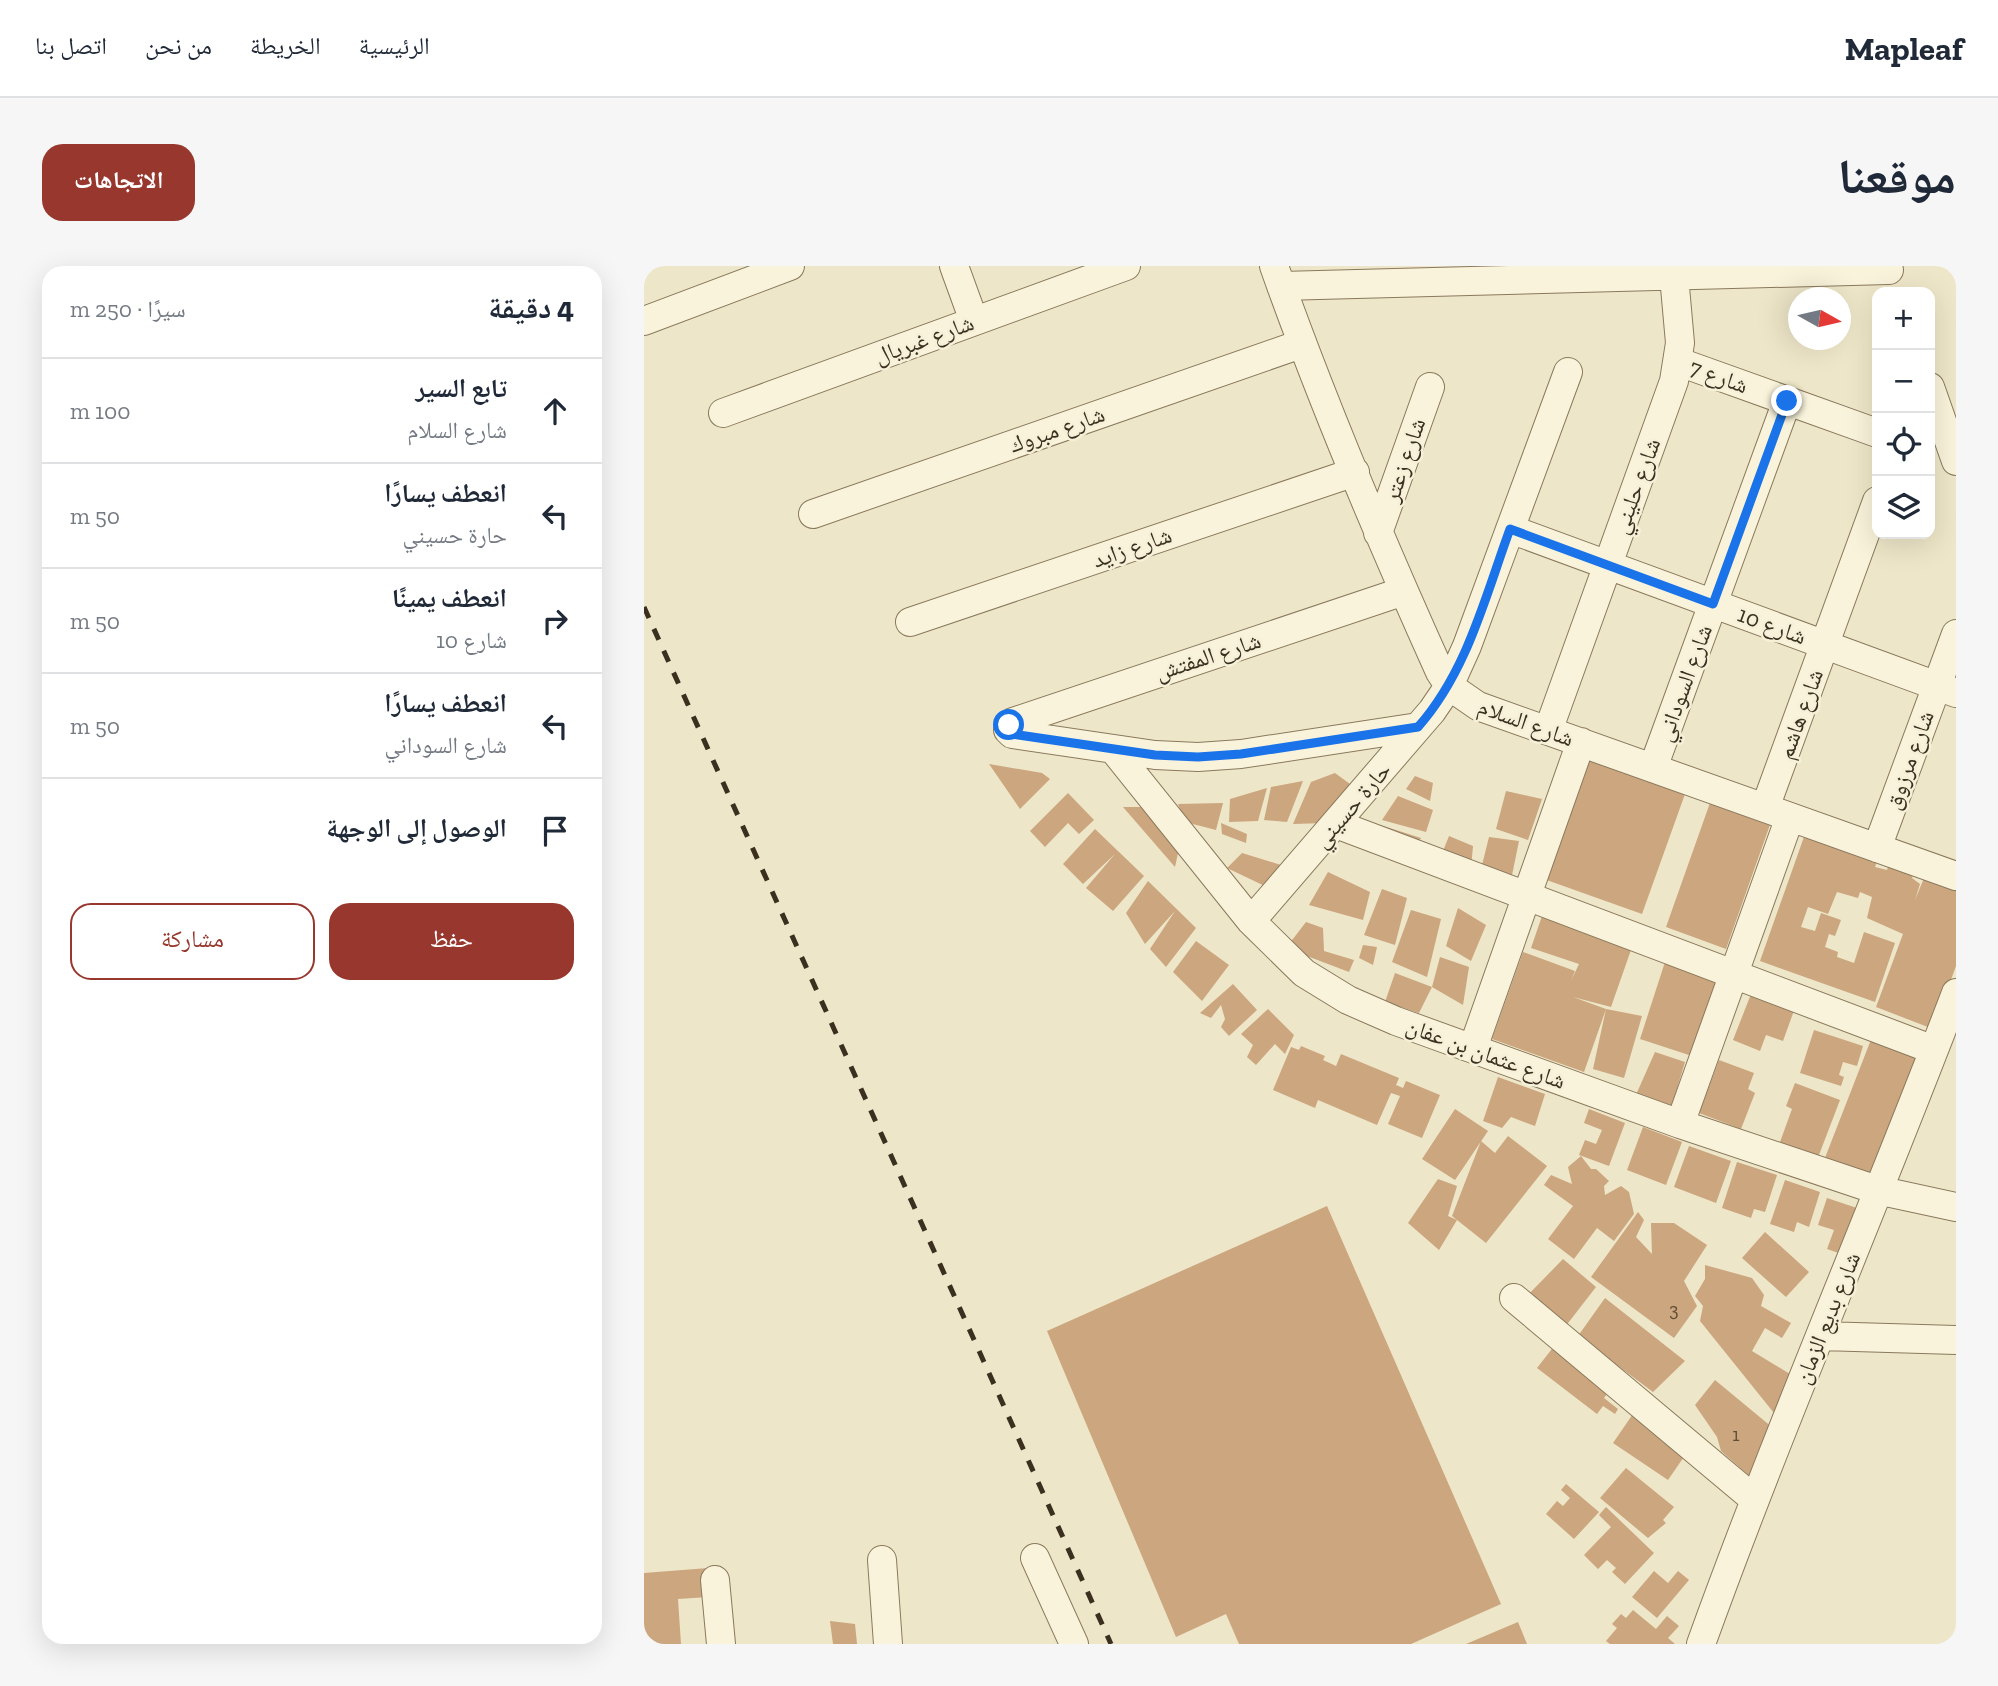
<!DOCTYPE html>
<html lang="ar">
<head>
<meta charset="utf-8">
<style>
  :root { --surface:#fff; --page:#f6f6f7; --text:#1f2937; --muted:#747a83; --line:#e0e1e3; --accent:#98372e }
  body { margin:0; font-family:"Zilla Slab","Noto Naskh Arabic",serif; background:var(--page); color:var(--text); direction:rtl }
  .controls { position:absolute; right:21px; top:21px; display:grid; overflow:hidden; border-radius:14px; box-shadow:0 7px 28px #0002 }
  .controls button { width:63px; height:63px; display:grid; place-items:center; padding:0; border:0; border-bottom:2px solid var(--line); background:var(--surface); color:var(--text); font:35px sans-serif }
  .compass { position:absolute; left:1144px; top:21px; width:63px; height:63px; border-radius:50%; background:var(--surface); box-shadow:0 7px 28px #0002; rotate:98deg }
  .stop { position:absolute; width:21px; height:21px; margin:-16px; border:5px solid #1a73e8; border-radius:50%; background:#fff }
  .stop.end { background:#1a73e8; border-color:#fff; box-shadow:0 2px 7px #0008 }
  .list { margin:0; padding:0; list-style:none }
  h2 { display:flex; justify-content:space-between; align-items:center; height:91px; margin:0; padding:0 28px; font-size:30px }
  h2 small { font-size:23px; font-weight:400; color:var(--muted) }
  .list li { display:grid; grid-template-columns:46px 1fr auto; gap:21px; align-items:center; box-sizing:border-box; height:105px; padding:0 28px; border-top:2px solid var(--line) }
  .list b { display:block; font-size:26px; white-space:nowrap }
  .list p { margin:0; font-size:23px; white-space:nowrap; color:var(--muted) }
  .list em { font-size:23px; font-style:normal; color:var(--muted) }
  .actions { display:flex; gap:14px; padding:21px 28px }
  .actions a { flex:1; padding:16px 0; border:2px solid var(--accent); border-radius:21px; text-align:center; font-size:24px; color:var(--accent) }
  .actions .main { background:var(--accent); color:#fff }
  .icon { flex:none; width:38px; height:38px; fill:none; stroke:currentColor; stroke-width:2; stroke-linecap:round; stroke-linejoin:round }
  .map { position:relative; flex:none; width:1312px; height:1378px; overflow:hidden; direction:ltr; border-radius:21px }
  header { display:flex; align-items:center; gap:42px; box-sizing:border-box; height:98px; padding:0 35px; background:var(--surface); border-bottom:2px solid var(--line) }
  header strong { font-size:33px }
  nav { display:flex; gap:38px; margin-inline-start:auto; font-size:24px }
  .intro { display:flex; align-items:center; justify-content:space-between; box-sizing:border-box; height:168px; padding:0 42px }
  h1 { margin:0; font-size:49px }
  .button { padding:18px 32px; border-radius:21px; background:var(--accent); color:#fff; font-size:24px; font-weight:700 }
  main { display:flex; gap:42px; padding:0 42px }
  aside { flex:1; background:var(--surface); border-radius:21px; box-shadow:0 7px 28px #0002 }
  .map>svg:first-child { display:block }
  .building { fill:#cba67e }
  .lines { fill:none; stroke-linecap:round; stroke-linejoin:round }
  .street-casing { stroke:#8a795d; stroke-width:30 }
  .street { stroke:#f9f3db; stroke-width:28 }
  .rail { stroke:#3b3020; stroke-width:5; stroke-dasharray:12 12; stroke-linecap:butt }
  .route { stroke:#1a73e8; stroke-width:9 }
  .labels { text-anchor:middle; stroke-width:5; stroke-linejoin:round; paint-order:stroke }
  .number-label { font-size:19px; fill:#5f4e38 }
  .street-label { font-size:23px; fill:#3b3020; stroke:#f5f0d7 }
</style>
</head>
<body>
<header>
<strong>Mapleaf</strong>
<nav><a>الرئيسية</a><a>الخريطة</a><a>من نحن</a><a>اتصل بنا</a></nav>
</header>
<div class="intro"><h1>موقعنا</h1><a class="button">الاتجاهات</a></div>
<main>
<div class="map">
<svg width="1312" height="1378" viewBox="0 0 1312 1378">
  <rect width="100%" height="100%" fill="#eee6c8"/>
  <path class="building" d="M940 491 1041 528 998 648 897 612Z
    M345 498 398 507 406 513 376 543Z
    M691 507 706 518 681 557 649 558 667 516Z
    M771 510 789 517 786 535 762 523Z
    M659 515 643 556 620 554 627 521Z
    M623 522 614 555 585 556 586 533Z
    M862 525 898 533 884 574 852 563Z
    M424 527 450 554 435 568 424 557 401 581 386 565Z
    M754 530 789 544 782 566 738 554Z
    M1067 534 1127 556 1082 683 1022 661Z
    M579 537 572 564 541 556 534 538Z
    M479 541H510L536 578 531 601Z
    M577 557 603 568 602 577 578 568Z
    M730 557 777 572 771 581 725 564Z
    M451 563 500 610 469 645 442 622 471 588 439 618 419 598Z
    M1161 568 1233 595 1231 601 1243 604 1245 598 1270 607 1268 612 1276 618 1271 634 1280 612 1312 624V700L1289 763 1232 741 1259 668 1223 652 1228 631 1216 626 1214 632 1193 626 1184 648 1164 641 1157 661 1171 665 1177 647 1197 654 1191 670 1185 668 1181 681 1194 686 1193 691 1210 697 1220 666 1251 677 1231 736 1116 695Z
    M805 570 829 580 827 602 797 590Z
    M845 571 875 575 866 619 836 607Z
    M598 587 637 599 627 623 583 602Z
    M684 606 726 626 719 654 665 639Z
    M504 615 552 662 522 701 506 683 531 645 501 678 482 647Z
    M738 623 763 632 751 679 720 669Z
    M814 642 842 659 827 695 802 680Z
    M767 644 797 653 783 711 748 696Z
    M898 650 988 681 967 741 929 731 962 743 998 750 980 812 949 803 962 743 940 806 848 773 879 686 931 705 927 715 935 698 887 682Z
    M662 656 679 662 680 685 710 694 705 706 642 682Z
    M552 675 585 699 558 735 529 706Z
    M719 679 733 681 729 699 715 692Z
    M796 691 825 701 819 739 788 721Z
    M1021 696 1073 713 1048 790 996 773Z
    M751 707 788 721 775 747 741 736Z
    M589 718 613 744 585 770 577 761 581 753 577 739 567 752 556 747Z
    M1109 723 1152 739 1139 775 1122 769 1116 785 1089 774Z
    M624 743 650 769 641 788 631 778 612 799 603 791 609 779 597 768Z
    M1170 764 1219 780 1213 800 1199 796 1195 809 1200 811 1197 820 1156 807Z
    M1228 771 1281 792 1231 918 1179 897Z
    M657 780 681 790 679 794 692 800 697 788 755 812 752 819 759 822 762 815 796 829 778 872 744 858 756 830 747 827 733 859 674 834 671 842 629 824 647 781 655 784Z
    M1011 786 1041 796 1025 849 991 831Z
    M1075 794 1110 807 1104 823 1111 827 1097 863 1055 847Z
    M854 811 901 828 891 860 867 851 858 862 839 855Z
    M1151 817 1196 834 1170 902 1132 887 1148 843 1142 840Z
    M811 843 844 865 811 914 778 893Z
    M945 843 981 857 965 900 935 889 941 874 952 878 958 864 940 857Z
    M999 861 1038 876 1022 919 983 904Z
    M864 870 903 900 842 977 808 950 837 875 851 887Z
    M1045 880 1087 895 1072 937 1030 921Z
    M937 890 947 903H952L965 915 960 920 961 929 977 920 985 926 990 948 970 975 953 962 930 993 904 973 929 940 900 919 907 909 928 918 924 901Z
    M1093 896 1133 909 1121 946 1110 943 1107 952 1078 942Z
    M794 913 813 920 804 950 813 954 795 984 764 957Z
    M1141 914 1176 926 1165 961 1153 956 1150 966 1126 958Z
    M1183 932 1219 944 1203 990 1183 983 1190 964 1174 959Z
    M683 940 857 1338 767 1378H595L582 1348 532 1371 403 1065Z
    M994 946 1000 954 992 971 1008 988 1007 957H1030L1063 979 1040 1015 1053 1040 1030 1072 947 1011Z
    M1121 966 1165 1006 1142 1031 1098 992Z
    M919 993 952 1021 921 1061 882 1031Z
    M1061 999 1108 1012 1120 1029 1117 1040 1147 1057 1138 1072 1121 1062 1108 1085 1156 1114 1134 1152 1056 1055 1059 1040 1051 1030 1061 1013Z
    M961 1032 1041 1095 1009 1126 934 1070Z
    M911 1079 975 1111 960 1132 974 1143 971 1148 959 1140 953 1148 893 1102Z
    M1071 1114 1141 1172 1108 1212 1077 1185 1073 1171 1051 1139Z
    M991 1145 1046 1182 1024 1214 969 1177Z
    M982 1202 1030 1241 1019 1254 1022 1257 1004 1272 956 1232Z
    M922 1218 955 1246 930 1273 902 1248 913 1235 919 1240 926 1232 917 1224Z
    M962 1241 1010 1287 981 1318 968 1306 972 1302 963 1294 954 1303 940 1289 967 1261 955 1249Z
    M77 1301 79 1330 34 1333 37 1378H0V1307Z
    M1010 1305 1024 1317 1034 1305 1045 1314 1013 1352 988 1331Z
    M989 1344 1012 1363 1023 1350 1035 1360 1024 1372 1031 1378H966L962 1375 973 1362 968 1358 977 1348 982 1352Z
    M186 1355 211 1358 213 1378H189Z
    M874 1356 883 1378H822Z"/>
  <g class="lines">
    <g class="street-casing">
      <path id="street" d="M310 0 330 55
        M630 0C679 138 736 273 796 406L805 420 834 440 1312 610
        M637 20 1245 4
        M0 55 146 0
        M1035 96 1233 167
        M1286 121 1312 195
        M79 147 482 0
        M169 248 657 78
        M866 263 1312 427
        M734 267 786 121
        M760 325 369 456 364 464 368 468 511 489 554 491 597 488 774 461
        M266 356 711 206
        M904 465 1030 115 1036 77 1030 10
        M469 483 607 655 660 707 704 734 752 755 1036 858 1233 924 1312 941
        M1009 502 1143 135
        M1121 542 1233 235
        M692 558 1290 784
        M1233 582 1312 368
        M607 655 788 445 805 420 823 380 924 106
        M829 782 937 476
        M1036 858 1146 551
        M870 1032 1110 1233
        M1177 1070 1312 1074
        M391 1292 430 1378
        M238 1294 244 1378
        M71 1314 77 1378
        M1057 1378C1136 1159 1229 945 1312 727"/>
    </g>
    <use href="#street" class="street"/>
    <path class="rail" d="M0 341 467 1378"/>
  </g>
  <g class="lines">
    <path class="route" d="M365 459 368 468 511 489 554 491 597 488 774 461C823 406 841 331 866 263L1069 338 1143 135"/>
  </g>
  <g class="labels">
    <g class="number-label">
      <text x="1030" y="1050">3</text>
      <text x="1092" y="1175">1</text>
    </g>
    <g class="street-label">
      <text transform="translate(280 73) rotate(-20)" y="8">شارع غبريال</text>
      <text transform="translate(1075 110) rotate(20)" y="8">شارع 7</text>
      <text transform="translate(413 163) rotate(-19)" y="8">شارع مبروك</text>
      <text transform="translate(760 194) rotate(-71)" y="8">شارع زعتر</text>
      <text transform="translate(992 220) rotate(-70)" y="8">شارع حليني</text>
      <text transform="translate(488 281) rotate(-19)" y="8">شارع زايد</text>
      <text transform="translate(1128 359) rotate(20)" y="8">شارع 10</text>
      <text transform="translate(564 390) rotate(-18)" y="8">شارع المفتش</text>
      <text transform="translate(1040 417) rotate(-70)" y="8">شارع السوداني</text>
      <text transform="translate(1156 448) rotate(-70)" y="8">شارع هاشم</text>
      <text transform="translate(882 456) rotate(20)" y="8">شارع السلام</text>
      <text transform="translate(1265 494) rotate(-70)" y="8">شارع مرزوق</text>
      <text transform="translate(708 539) rotate(-49)" y="8">حارة حسيني</text>
      <text transform="translate(842 787) rotate(20)" y="8">شارع عثمان بن عفان</text>
      <text transform="translate(1183 1052) rotate(-68)" y="8">شارع بديع الزمان</text>
    </g>
  </g>
</svg>
<div class="controls">
<button>+</button>
<button>−</button>
<button><svg class="icon" aria-label="locate" viewBox="0 0 24 24"><circle cx="12" cy="12" r="6"/><path d="M12 2v4M12 18v4M2 12h4M18 12h4"/></svg></button>
<button><svg class="icon" aria-label="layers" viewBox="0 0 24 24"><path d="M12 4l9 5-9 5-9-5zM3 14l9 5 9-5"/></svg></button>
</div>
<svg class="compass" viewBox="-18 -18 36 36"><path d="M0-13l5 13h-10z" fill="#e53935"/><path d="M0 13l5-13h-10z" fill="#747a83"/></svg>
<div class="stop" style="left:365px;top:459px"></div>
<div class="stop end" style="left:1143px;top:135px"></div>
</div>
<aside>
<h2>4 دقيقة<small>سيرًا · 250 m</small></h2>
<ul class="list">
<li><svg class="icon" aria-label="ahead" viewBox="0 0 24 24"><path d="M12 20V5M6 11l6-6 6 6"/></svg><div><b>تابع السير</b><p>شارع السلام</p></div><em>100 m</em></li>
<li><svg class="icon" aria-label="left" viewBox="0 0 24 24"><path d="M17 20v-9H6M10 6l-5 5 5 5"/></svg><div><b>انعطف يسارًا</b><p>حارة حسيني</p></div><em>50 m</em></li>
<li><svg class="icon" aria-label="right" viewBox="0 0 24 24"><path d="M7 20v-9h11M14 6l5 5-5 5"/></svg><div><b>انعطف يمينًا</b><p>شارع 10</p></div><em>50 m</em></li>
<li><svg class="icon" aria-label="left" viewBox="0 0 24 24"><path d="M17 20v-9H6M10 6l-5 5 5 5"/></svg><div><b>انعطف يسارًا</b><p>شارع السوداني</p></div><em>50 m</em></li>
<li><svg class="icon" aria-label="arrive" viewBox="0 0 24 24"><path d="M6 21V4h12l-3 4 3 4H6"/></svg><div><b>الوصول إلى الوجهة</b></div></li>
</ul>
<div class="actions"><a class="main">حفظ</a><a>مشاركة</a></div>
</aside>
</main>
</body>
</html>
